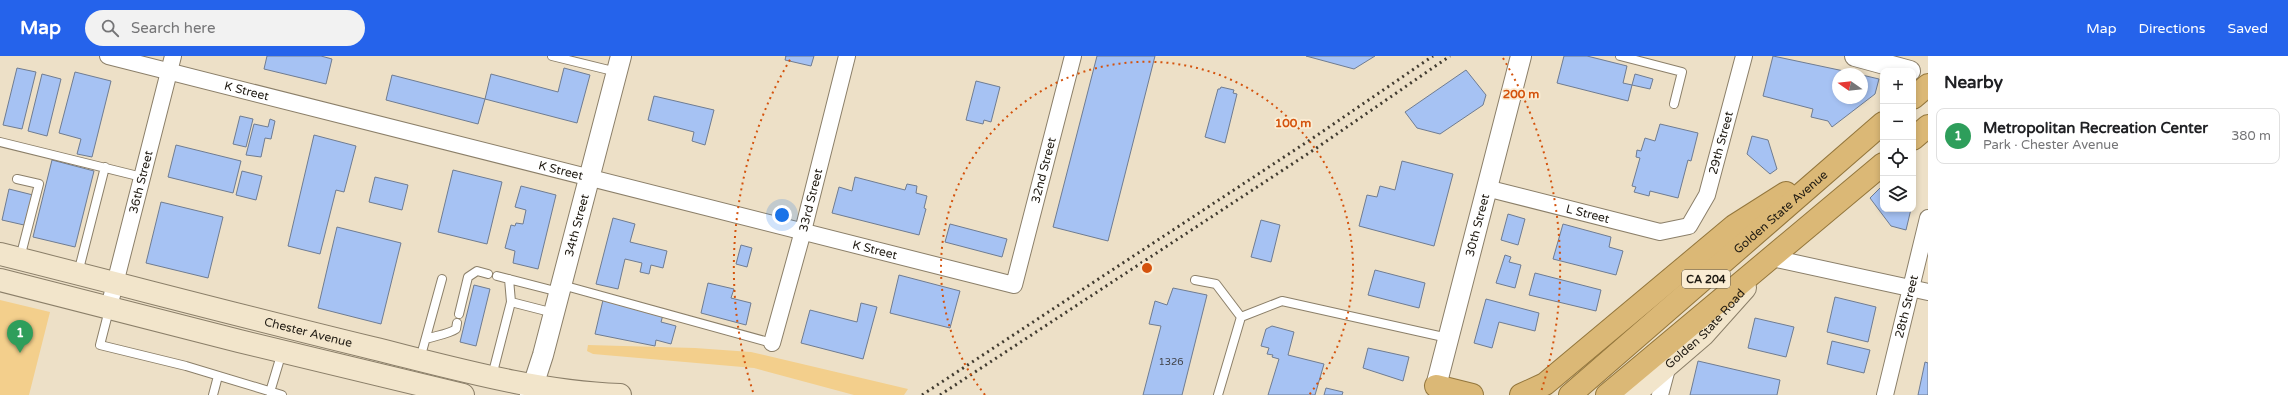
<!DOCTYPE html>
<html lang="en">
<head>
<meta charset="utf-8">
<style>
  :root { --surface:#fff; --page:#f2f2f2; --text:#202124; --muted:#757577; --line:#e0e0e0; --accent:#2563eb }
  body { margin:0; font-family:"Varela Round",sans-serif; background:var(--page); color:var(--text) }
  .controls { position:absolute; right:12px; top:12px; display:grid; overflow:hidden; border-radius:8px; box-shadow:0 2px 6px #0003 }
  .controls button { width:36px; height:36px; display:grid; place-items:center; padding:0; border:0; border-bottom:1px solid var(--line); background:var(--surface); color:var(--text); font:20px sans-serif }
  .compass { position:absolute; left:1832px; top:12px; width:36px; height:36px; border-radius:50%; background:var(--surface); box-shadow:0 2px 6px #0003; rotate:284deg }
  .you { position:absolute; left:782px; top:159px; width:14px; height:14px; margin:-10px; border:3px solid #fff; border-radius:50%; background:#1a73e8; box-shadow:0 0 0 6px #1a73e833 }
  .badge { display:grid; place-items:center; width:26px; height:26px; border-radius:50%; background:var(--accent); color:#fff; font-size:13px; font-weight:700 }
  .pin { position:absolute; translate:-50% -33px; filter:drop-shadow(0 1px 2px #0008) }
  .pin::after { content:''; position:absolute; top:21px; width:14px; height:12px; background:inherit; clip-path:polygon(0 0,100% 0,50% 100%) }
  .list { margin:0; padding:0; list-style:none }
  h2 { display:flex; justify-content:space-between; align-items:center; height:52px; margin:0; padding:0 16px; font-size:17px }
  h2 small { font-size:13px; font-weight:400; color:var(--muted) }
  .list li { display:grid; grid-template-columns:26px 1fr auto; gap:12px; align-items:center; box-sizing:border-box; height:56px; margin:0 8px 8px; padding:0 8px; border:1px solid var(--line); border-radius:8px }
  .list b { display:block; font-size:15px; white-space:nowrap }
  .list p { margin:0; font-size:13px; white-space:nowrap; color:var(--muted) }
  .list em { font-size:13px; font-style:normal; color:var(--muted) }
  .icon { flex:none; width:22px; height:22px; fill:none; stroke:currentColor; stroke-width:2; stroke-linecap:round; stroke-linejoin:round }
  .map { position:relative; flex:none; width:1928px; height:339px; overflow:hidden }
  header { display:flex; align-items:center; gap:24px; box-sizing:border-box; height:56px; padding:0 20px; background:var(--accent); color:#fff }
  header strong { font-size:19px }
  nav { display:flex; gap:22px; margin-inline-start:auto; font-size:14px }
  .search { width:280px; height:36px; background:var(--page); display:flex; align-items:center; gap:10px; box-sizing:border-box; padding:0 14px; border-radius:22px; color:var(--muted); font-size:15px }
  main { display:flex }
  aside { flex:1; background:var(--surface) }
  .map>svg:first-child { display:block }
  .green { fill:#f3cf8c }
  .building { fill:#a6c2f3; stroke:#6f7c91 }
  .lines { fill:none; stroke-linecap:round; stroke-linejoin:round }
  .service-casing { stroke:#8b7f69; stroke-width:10 }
  .minor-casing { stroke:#8b7f69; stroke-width:18 }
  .tertiary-casing { stroke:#8b7f69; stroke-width:22 }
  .secondary-casing { stroke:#8b7f69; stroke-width:24 }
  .trunk-casing { stroke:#93763c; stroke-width:24 }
  .service { stroke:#fff; stroke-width:8 }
  .minor { stroke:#fff; stroke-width:16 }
  .tertiary { stroke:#fff; stroke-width:20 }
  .secondary { stroke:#f2e5cb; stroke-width:22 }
  .trunk { stroke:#dbb876; stroke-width:22 }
  .rail { stroke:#413b30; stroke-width:3; stroke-dasharray:2 4; stroke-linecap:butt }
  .ring { fill:none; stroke:#d4530d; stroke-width:2; stroke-dasharray:2 4 }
  .labels { text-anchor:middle; stroke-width:3.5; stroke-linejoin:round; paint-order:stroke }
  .number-label { font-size:10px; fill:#41444a }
  .shield { fill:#fbedd4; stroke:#61594c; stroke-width:1 }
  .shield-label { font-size:11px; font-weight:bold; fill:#1f1a12 }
  .street-label { font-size:12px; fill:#1f1a12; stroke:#fbedd4 }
  .centre { fill:#d4530d; stroke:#fbedd4; stroke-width:2 }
  .ring-label { font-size:12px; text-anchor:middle; font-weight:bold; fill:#d4530d; stroke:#fbedd4; stroke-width:3.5; stroke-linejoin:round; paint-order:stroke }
</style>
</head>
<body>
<header>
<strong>Map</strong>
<div class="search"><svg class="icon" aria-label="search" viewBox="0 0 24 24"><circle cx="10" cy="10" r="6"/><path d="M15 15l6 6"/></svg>Search here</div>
<nav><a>Map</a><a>Directions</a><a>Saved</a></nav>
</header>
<main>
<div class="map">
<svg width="1928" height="339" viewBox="0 0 1928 339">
  <rect width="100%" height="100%" fill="#ede0c7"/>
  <path class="green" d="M0 244 50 256 29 339H0Z
    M588 289 695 292 751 296 908 333 904 339H854L754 312 593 298 587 295Z"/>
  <path class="building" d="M267 0H321L332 3 326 28 264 13Z
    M786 0H785H814L811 10 785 4Z
    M1097 0H1155L1108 185 1053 171Z
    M1306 0H1375L1354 13Z
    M1564 0H1587L1627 10 1623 27 1632 29 1628 45 1557 27Z
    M1773 0 1858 18H1838V42H1862V19L1879 23 1875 38 1832 71 1828 65 1811 61 1813 53 1763 40Z
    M17 12 36 16 22 73 3 69Z
    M564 12 590 19 577 67 485 43 491 18 558 36Z
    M1466 14 1486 39 1483 49 1440 78 1417 72 1405 56Z
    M75 16 111 25 92 101 77 98 81 83 59 77Z
    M42 18 61 23 47 80 28 75Z
    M1635 18 1653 23 1650 33 1632 29Z
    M392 19 485 43 478 68 386 44Z
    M976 25 1000 31 991 66 984 64 983 68 966 64Z
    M1221 31 1234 34 1233 37 1237 38 1225 87 1205 81 1218 33H1220Z
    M654 40 714 54 705 89 692 85 694 76 648 64Z
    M240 60 253 63 246 91 233 88Z
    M270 63 275 65 271 83 265 82 261 101 246 99 254 68 268 71Z
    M1660 68 1698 77 1691 105 1688 104 1678 142 1650 135 1649 140 1634 136 1636 131 1632 130 1640 102 1636 101 1637 94 1641 95 1645 82 1655 85Z
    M314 79 356 90 344 136 336 134 320 198 288 190Z
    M1752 80 1768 84 1777 113 1770 118 1747 98Z
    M176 89 241 105 233 137 168 121Z
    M52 104 94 115 75 191 33 181Z
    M1402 105 1453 118 1434 190 1359 170 1367 139 1377 141 1380 130 1395 134Z
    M453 114 502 126 487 188 438 176Z
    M242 115 262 120 256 144 236 139Z
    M375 121 408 129 402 154 369 146Z
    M855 121 905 134 907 128 917 130 916 137 927 140 924 152 926 153 919 179 832 157 839 131 852 135Z
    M1883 129V153H1911L1906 174 1891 170 1870 142Z
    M521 130 556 139 538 213 513 207 515 195 505 192 511 169 515 170 516 167 523 168 526 154 515 151Z
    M9 133 33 139 24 169 2 164Z
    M161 146 223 161 208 222 146 207Z
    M1508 158 1525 163 1518 189 1501 184Z
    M613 162 635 168 630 186 667 195 663 212 651 209 649 218 640 216 642 207 625 203 618 233 596 228Z
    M1261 164 1280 169 1271 206 1251 201Z
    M950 168 1007 183 1002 201 945 186Z
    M1563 168 1611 181 1609 191 1623 195 1616 219 1553 203Z
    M337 171 401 187 381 268 318 252Z
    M741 189 752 192 747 211 736 208Z
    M1505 199 1511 201 1509 206 1521 209 1515 232 1496 227Z
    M1375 214 1425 227 1419 252 1368 239Z
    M1535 217 1601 234 1596 255 1529 239Z
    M899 219 960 235 950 272 890 257Z
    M708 227 734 233 731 242 751 247 746 269 701 257Z
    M474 229 490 233 476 290 460 286Z
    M1173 232 1207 239 1182 339H1143L1161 270 1149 268 1155 245 1167 249Z
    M1835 241 1876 251 1868 286 1827 276Z
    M1486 243 1539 257 1535 275 1499 266 1492 292 1474 287Z
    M603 244 663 259 661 266 676 270 671 288 656 284 655 290 595 278Z
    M861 247 877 251 863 303 801 287 810 254 857 266Z
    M1755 262 1794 271 1786 301 1748 292Z
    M1272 270 1294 276 1288 299 1324 308 1315 339H1268L1279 303 1272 301 1273 299 1267 298 1269 292 1261 290 1266 273Z
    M1832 285 1870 294 1864 317 1827 308Z
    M1368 292 1409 301 1403 325 1363 312Z
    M1698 305 1780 324 1777 339H1690Z
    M1925 306 1928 307V339H1918Z
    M1326 332 1343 336 1342 339H1324Z"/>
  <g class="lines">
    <g class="service-casing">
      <path id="service" d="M552 0 617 16
        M1620 0 1682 16 1674 48
        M0 86 142 121
        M17 123 39 128 20 202
        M78 217 105 111
        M497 220 559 236
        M509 223 511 246
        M1195 224 1216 228 1241 261
        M562 229 772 287
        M109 254 100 289 186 310 282 339
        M459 258 468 221 477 215 488 218
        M426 283C434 280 449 278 456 273L457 267
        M420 303 442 223
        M492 320 511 246 554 257
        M270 336 282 296
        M213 339 218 320
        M1218 339 1241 261 1282 245 1448 282"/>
    </g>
    <g class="minor-casing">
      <g id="minor">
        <path id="s1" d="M108 0 1014 229 1073 0"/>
        <path id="s2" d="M1486 132 1660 176 1689 170 1707 139 1744 0"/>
        <path d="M1772 202 1928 236"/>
        <path id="s3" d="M109 251 173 0"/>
        <path id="s4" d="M772 287 803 175 847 0"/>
        <path d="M1660 339 1668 309"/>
        <path id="s5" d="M1885 339 1928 162"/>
      </g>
    </g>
    <g class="tertiary-casing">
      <g id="tertiary">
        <path d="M1855 0 1910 15"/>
        <path id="s6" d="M1436 330 1521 0"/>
        <path id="s7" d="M530 339 543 299 621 0"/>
      </g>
    </g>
    <g class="secondary-casing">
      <g id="secondary">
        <path id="s8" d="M0 198C124 229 248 262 372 292 453 312 536 336 620 339"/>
        <path d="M0 224 239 285 463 339"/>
        <path id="s9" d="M1633 339 1703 279 1745 232"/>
      </g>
    </g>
    <g class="trunk-casing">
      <g id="trunk">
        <path d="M1913 42 1928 29"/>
        <path d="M1913 83 1928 70"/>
        <path d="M1436 330 1472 339"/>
        <path d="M1521 339 1545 328 1734 170 1786 137"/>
        <path id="s10" d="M1570 339 1883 67"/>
        <path d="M1607 339 1883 108"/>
      </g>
    </g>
    <use href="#service" class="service"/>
    <use href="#minor" class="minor"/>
    <use href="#tertiary" class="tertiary"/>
    <use href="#secondary" class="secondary"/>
    <use href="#trunk" class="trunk"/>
    <path class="rail" d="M922 339 1313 82 1433 0
      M940 339 1315 93 1450 0"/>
  </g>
  <g class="ring">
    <path d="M985 339A206 206 0 1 1 1309 339"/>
    <path d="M753 336A413 413 0 0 1 791 2M1503 2A413 413 0 0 1 1541 336"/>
  </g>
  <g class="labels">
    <g class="number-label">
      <text x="1171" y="309">1326</text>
    </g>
    <rect class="shield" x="1682" y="214" width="48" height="18" rx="3"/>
    <g class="shield-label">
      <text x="1706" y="227">CA 204</text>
    </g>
    <g class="street-label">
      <text dy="4" stroke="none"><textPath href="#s1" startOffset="143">K Street</textPath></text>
      <text dy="4" stroke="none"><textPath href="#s2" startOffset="299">29th Street</textPath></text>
      <text dy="4" stroke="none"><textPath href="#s1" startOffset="467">K Street</textPath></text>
      <text dy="4" stroke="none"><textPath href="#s1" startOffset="1053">32nd Street</textPath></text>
      <text dy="4" stroke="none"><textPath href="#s3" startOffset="129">36th Street</textPath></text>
      <text dy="4" stroke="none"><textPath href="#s4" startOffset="148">33rd Street</textPath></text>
      <text dy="4" stroke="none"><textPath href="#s10" startOffset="279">Golden State Avenue</textPath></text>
      <text dy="4" stroke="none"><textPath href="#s2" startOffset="105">L Street</textPath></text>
      <text dy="4" stroke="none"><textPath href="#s6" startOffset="166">30th Street</textPath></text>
      <text dy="4" stroke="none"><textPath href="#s7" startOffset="176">34th Street</textPath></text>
      <text dy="4" stroke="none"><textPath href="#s1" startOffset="791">K Street</textPath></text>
      <text dy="4" stroke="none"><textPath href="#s5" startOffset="91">28th Street</textPath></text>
      <text dy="4" stroke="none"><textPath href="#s9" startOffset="98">Golden State Road</textPath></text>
      <text dy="4" stroke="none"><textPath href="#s8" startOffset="318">Chester Avenue</textPath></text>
    </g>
  </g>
  <circle cx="1147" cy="212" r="6" class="centre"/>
  <g class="ring-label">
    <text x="1521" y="42">200 m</text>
    <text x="1293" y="71">100 m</text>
  </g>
</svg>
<div class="controls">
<button>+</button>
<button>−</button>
<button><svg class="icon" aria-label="locate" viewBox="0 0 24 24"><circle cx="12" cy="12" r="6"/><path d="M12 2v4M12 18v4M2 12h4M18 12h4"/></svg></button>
<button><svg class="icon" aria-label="layers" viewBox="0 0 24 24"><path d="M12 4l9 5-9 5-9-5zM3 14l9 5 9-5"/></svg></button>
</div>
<svg class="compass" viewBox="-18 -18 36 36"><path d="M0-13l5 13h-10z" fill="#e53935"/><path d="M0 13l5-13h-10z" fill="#757577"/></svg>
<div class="you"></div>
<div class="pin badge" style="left:20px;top:297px;background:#2e9e5b">1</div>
</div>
<aside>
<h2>Nearby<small></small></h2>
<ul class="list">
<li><span class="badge" style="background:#2e9e5b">1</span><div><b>Metropolitan Recreation Center</b><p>Park · Chester Avenue</p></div><em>380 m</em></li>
</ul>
</aside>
</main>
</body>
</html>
